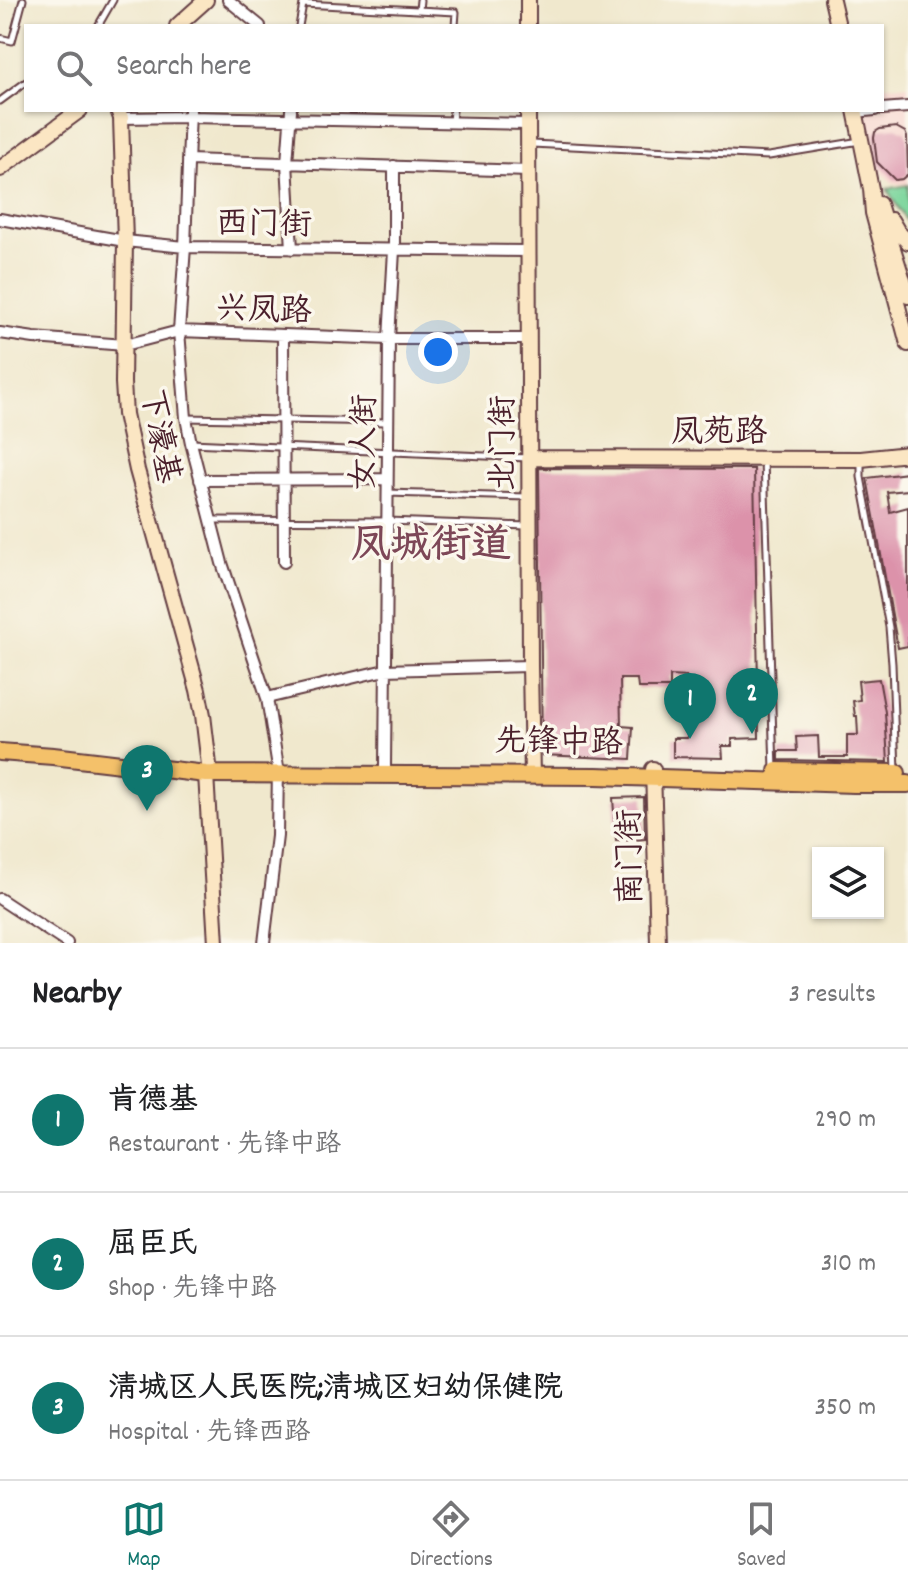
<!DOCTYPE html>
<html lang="en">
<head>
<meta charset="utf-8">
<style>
  :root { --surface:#fff; --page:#f6f6f6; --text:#202124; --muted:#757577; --line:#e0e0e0; --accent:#0f766e }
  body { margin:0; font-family:Dekko,"LXGW WenKai TC",sans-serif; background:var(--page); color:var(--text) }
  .controls { position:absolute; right:24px; bottom:24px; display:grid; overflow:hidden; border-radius:0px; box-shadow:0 2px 6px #0004 }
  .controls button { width:72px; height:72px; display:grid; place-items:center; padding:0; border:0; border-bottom:2px solid var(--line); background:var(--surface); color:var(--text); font:40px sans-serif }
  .you { position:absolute; left:438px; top:352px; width:28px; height:28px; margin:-20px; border:6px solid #fff; border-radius:50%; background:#1a73e8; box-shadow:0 0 0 12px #1a73e833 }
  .badge { display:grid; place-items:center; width:52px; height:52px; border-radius:50%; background:var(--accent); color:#fff; font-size:26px; font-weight:700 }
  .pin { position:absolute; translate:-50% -66px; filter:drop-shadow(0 2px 4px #0008) }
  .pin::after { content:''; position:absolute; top:42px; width:28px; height:24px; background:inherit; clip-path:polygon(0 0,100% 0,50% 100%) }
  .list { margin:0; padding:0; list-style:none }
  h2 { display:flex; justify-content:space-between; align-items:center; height:104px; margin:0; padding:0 32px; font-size:34px }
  h2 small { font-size:26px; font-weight:400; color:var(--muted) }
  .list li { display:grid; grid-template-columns:52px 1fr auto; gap:24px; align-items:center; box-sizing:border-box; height:144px; padding:0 32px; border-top:2px solid var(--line) }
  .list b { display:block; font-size:30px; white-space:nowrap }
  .list p { margin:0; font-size:26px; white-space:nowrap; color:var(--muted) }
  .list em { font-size:26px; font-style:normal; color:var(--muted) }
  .icon { flex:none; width:44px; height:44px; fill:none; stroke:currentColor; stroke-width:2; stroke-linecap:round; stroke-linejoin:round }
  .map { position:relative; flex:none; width:908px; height:943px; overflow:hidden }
  .search { position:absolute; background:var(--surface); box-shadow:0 2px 6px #0004; left:24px; right:24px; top:24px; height:88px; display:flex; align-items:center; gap:20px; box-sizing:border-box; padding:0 28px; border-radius:0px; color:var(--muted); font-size:30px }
  .sheet { height:536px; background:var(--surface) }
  nav { display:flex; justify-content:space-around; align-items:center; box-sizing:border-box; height:112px; border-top:2px solid var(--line); background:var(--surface); font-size:22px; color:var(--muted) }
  nav a { display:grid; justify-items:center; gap:4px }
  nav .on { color:var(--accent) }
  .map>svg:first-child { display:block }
  .built { fill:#f7d0ca }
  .green { fill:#7bd59c; stroke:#627a64; stroke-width:2 }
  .building { fill:#dc92aa }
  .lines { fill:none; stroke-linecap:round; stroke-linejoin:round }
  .lane-casing { stroke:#633d43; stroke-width:9 }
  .street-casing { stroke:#633d43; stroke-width:14 }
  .secondary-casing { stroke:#633d43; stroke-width:18 }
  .primary-casing { stroke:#633d43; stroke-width:20 }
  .lane { stroke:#fff; stroke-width:5 }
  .street { stroke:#fff; stroke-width:10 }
  .secondary { stroke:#fbe6c3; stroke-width:14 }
  .primary { stroke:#f4c16a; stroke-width:16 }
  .labels { text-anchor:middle; stroke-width:7; stroke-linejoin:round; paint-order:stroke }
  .street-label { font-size:32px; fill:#4a1f2b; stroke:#fbf7ec }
  .district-label { font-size:40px; font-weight:bold; fill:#7d4757; stroke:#fbf7ec }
</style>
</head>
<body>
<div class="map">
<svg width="908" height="943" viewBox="0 0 908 943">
  <rect width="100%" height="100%" fill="#fbf7ec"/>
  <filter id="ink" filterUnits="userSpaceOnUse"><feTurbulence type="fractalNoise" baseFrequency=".0125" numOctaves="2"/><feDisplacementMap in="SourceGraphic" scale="16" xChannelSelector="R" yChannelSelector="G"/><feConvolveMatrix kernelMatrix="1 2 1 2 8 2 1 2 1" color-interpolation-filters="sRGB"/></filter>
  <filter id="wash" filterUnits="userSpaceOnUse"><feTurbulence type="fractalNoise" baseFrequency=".006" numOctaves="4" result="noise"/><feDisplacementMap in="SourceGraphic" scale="32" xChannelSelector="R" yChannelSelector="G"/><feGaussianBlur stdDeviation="1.8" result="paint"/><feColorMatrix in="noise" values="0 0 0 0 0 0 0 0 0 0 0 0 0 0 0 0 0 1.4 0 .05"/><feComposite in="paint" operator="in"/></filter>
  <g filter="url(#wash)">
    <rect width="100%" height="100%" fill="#f0e8cd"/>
    <path class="built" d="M882 85 908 86V184H894L871 162 865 110H882Z"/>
    <path class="green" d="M908 185V224L887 189Z"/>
    <g id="blocks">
      <path class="building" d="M896 127 905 132 907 137 908 174 902 179 895 180 877 162 874 138 875 132 880 129Z
        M539 468 754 469 759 738 732 739V746H722L723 758 673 757V738H687V677L670 676V688H638L637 679H620L621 726 633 727 631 759 542 755Z
        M908 473V490L887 492 890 512 908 507V646L898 648 867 478Z
        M879 679 885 712 888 762 779 760V751H797L796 737 818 736 819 757H847V735H858L857 716H855L853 701 860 700 858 681Z
        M644 797 645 839 616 841 613 798Z"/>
    </g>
  </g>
  <g filter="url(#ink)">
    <use href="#blocks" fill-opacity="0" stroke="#633d43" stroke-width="2"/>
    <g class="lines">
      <g class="lane-casing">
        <path id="lane" d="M419 10 420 0
          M98 26 113 0
          M299 26 303 4 456 12 455 26
          M0 38 12 41 23 0
          M0 101 26 82
          M452 122 453 110
          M532 144 769 156 860 141
          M186 418 387 422
          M191 443 528 458
          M764 460 774 770
          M861 460V477L889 627 892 664 896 771
          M387 493 528 497
          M211 520 387 521 528 526"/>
      </g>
      <g class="street-casing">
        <path id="street" d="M228 0 260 26
          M882 109 908 107
          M190 110 185 247 179 331 186 418 191 443 222 563 267 698 278 767 277 836 264 943
          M291 110 287 163 292 249
          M855 112 875 110
          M121 118 189 117 528 124
          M188 160 528 171
          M0 219 125 241 185 247 528 251
          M0 333 34 338 125 345 179 331 389 339H529
          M283 335 284 562
          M200 480 387 479
          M267 698 385 670 530 666
          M385 767 389 339 394 250V166
          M0 899 67 943"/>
      </g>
      <g class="secondary-casing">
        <path id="secondary" d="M528 0V26
          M832 0 838 26
          M177 26 206 0
          M118 110 121 118 125 241 123 383 125 414 137 470 198 690 203 715 209 765
          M528 110 530 666 532 776
          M855 110 871 189 873 213 908 344
          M0 169 80 110
          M879 204 908 296
          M891 220 898 232 908 242
          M529 458 861 459 908 454
          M653 769 658 943
          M206 774 216 943"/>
      </g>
      <g class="primary-casing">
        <path id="primary" d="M0 752 53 756 206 774 596 776 854 784H908
          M777 771 897 773"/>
      </g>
      <use href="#lane" class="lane"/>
      <use href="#street" class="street"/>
      <use href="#secondary" class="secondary"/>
      <use href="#primary" class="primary"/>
    </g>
  </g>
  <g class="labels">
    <g class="street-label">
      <text transform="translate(264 222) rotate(1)" y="11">西门街</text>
      <text transform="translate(264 308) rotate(2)" y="11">兴凤路</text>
      <text x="719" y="441">凤苑路</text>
      <text transform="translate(162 436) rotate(79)" y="11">下濠基</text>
      <text transform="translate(362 442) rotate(-89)" y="11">女人街</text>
      <text transform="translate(501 443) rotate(-90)" y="11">北门街</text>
      <text transform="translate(559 740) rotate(1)" y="11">先锋中路</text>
      <text transform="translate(628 857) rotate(-91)" y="11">南门街</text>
    </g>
    <g class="district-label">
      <text x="431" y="556">凤城街道</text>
    </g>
  </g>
</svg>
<div class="controls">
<button><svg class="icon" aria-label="layers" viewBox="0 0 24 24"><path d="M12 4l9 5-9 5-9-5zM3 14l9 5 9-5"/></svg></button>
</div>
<div class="you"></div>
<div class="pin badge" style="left:690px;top:739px">1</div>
<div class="pin badge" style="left:752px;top:734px">2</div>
<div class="pin badge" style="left:147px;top:811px">3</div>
<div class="search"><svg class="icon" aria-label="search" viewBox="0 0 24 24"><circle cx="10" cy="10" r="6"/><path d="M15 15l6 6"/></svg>Search here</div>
</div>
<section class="sheet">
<h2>Nearby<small>3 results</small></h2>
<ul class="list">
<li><span class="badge">1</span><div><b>肯德基</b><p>Restaurant · 先锋中路</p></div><em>290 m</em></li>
<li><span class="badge">2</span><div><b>屈臣氏</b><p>Shop · 先锋中路</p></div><em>310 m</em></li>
<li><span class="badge">3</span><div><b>清城区人民医院;清城区妇幼保健院</b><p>Hospital · 先锋西路</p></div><em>350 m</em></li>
</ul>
</section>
<nav>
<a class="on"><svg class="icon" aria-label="map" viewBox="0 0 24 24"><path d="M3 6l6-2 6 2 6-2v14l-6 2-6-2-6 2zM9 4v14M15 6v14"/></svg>Map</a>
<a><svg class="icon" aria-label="directions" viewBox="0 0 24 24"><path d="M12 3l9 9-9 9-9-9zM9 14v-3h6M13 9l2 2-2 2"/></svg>Directions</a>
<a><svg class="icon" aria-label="saved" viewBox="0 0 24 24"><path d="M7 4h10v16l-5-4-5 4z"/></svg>Saved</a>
</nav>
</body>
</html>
